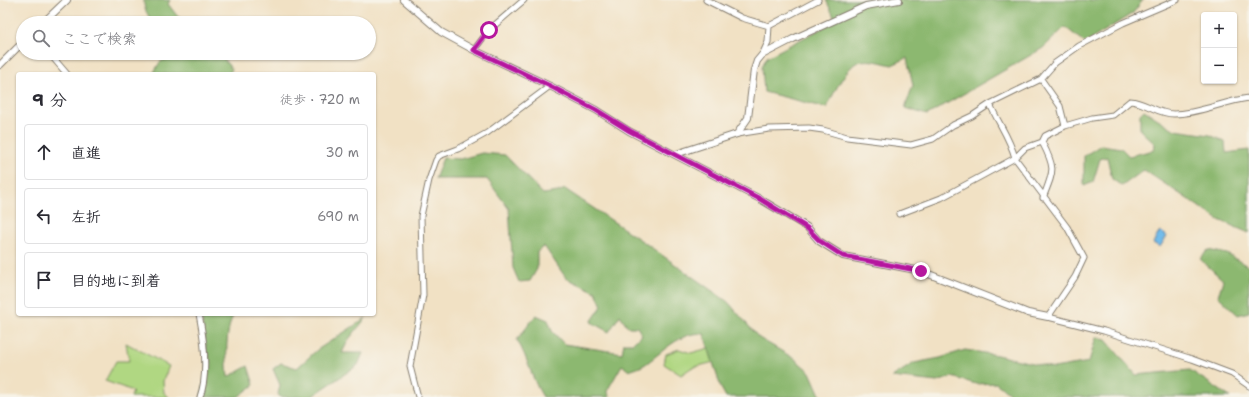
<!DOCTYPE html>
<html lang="ja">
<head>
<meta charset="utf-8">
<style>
  :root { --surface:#fff; --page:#f2f2f3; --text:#2b2b33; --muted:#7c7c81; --line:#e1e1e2 }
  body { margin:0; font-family:"Shantell Sans","Klee One",sans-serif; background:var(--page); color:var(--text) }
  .controls { position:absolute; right:12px; top:12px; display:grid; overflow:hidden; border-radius:4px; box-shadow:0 1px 3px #0004 }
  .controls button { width:36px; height:36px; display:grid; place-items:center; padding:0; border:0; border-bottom:1px solid var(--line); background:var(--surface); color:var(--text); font:20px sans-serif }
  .stop { position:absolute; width:12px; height:12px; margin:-9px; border:3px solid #b5179e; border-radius:50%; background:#fff }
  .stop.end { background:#b5179e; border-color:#fff; box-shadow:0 1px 4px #0008 }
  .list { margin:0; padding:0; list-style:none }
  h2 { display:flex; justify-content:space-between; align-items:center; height:52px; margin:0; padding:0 16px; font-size:17px }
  h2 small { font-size:13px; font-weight:400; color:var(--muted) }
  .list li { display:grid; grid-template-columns:26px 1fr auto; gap:12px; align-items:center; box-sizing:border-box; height:56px; margin:0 8px 8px; padding:0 8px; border:1px solid var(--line); border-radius:4px }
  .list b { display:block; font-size:15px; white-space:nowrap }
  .list em { font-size:13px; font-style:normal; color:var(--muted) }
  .icon { flex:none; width:22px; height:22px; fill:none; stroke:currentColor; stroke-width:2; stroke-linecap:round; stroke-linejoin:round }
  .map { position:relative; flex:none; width:1249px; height:397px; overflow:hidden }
  .search { position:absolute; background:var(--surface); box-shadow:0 1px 3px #0004; left:16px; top:16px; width:360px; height:44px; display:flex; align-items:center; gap:10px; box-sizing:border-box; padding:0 14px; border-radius:22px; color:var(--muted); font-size:15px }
  .panel { position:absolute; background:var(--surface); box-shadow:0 1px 3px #0004; left:16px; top:72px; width:360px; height:244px; border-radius:4px }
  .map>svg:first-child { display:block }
  .green { fill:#b0d782; stroke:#667a4f }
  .forest { fill:#8cb870; stroke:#546a46 }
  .water { fill:#72bcea; stroke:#476c83 }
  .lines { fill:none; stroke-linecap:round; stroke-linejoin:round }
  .minor-casing { stroke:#867e70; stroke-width:7 }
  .tertiary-casing { stroke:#867e70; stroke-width:8 }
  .minor { stroke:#fff; stroke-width:5 }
  .tertiary { stroke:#fff; stroke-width:6 }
  .route { stroke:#b5179e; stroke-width:5 }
</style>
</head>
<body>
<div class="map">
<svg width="1249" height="397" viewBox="0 0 1249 397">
  <rect width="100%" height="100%" fill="#f7f3e8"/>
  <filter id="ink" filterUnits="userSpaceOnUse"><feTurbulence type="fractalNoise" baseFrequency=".025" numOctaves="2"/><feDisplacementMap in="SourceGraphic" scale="8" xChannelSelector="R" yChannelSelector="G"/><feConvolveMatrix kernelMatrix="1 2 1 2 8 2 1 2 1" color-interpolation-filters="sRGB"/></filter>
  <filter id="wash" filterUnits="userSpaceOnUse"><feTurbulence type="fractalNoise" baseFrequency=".012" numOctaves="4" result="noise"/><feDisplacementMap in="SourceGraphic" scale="16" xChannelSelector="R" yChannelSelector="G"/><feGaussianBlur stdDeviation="0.9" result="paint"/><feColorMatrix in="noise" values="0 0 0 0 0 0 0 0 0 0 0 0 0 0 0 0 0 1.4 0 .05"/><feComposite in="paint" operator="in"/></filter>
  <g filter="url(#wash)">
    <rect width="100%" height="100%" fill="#f1e1c4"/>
    <path class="green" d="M126 343 169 366 163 381 164 393 169 397H131L133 391 105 381 116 361H129Z
      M709 348 714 362 691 368 681 375 664 364 666 354 679 349 691 353Z"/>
    <path class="forest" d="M144 0H170L168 4 178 17 192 23H151C150 14 143 12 144 0Z
      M826 0H1143L1133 13 1085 43 1065 27 1043 48 927 115 905 108 913 85 907 58 892 65C882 63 869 58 858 62 846 67 832 96 827 108L764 92 762 66 767 57 836 21Z
      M164 53H224L225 61 232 69 229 74H153L160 62 167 59Z
      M1144 110 1175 130 1210 135 1225 142 1226 153 1249 150V233L1219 220 1144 170 1122 186 1112 179 1107 157 1100 159 1093 182 1084 186V156L1101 145 1121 148 1129 156 1154 150 1155 144 1140 130V114Z
      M482 153 505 155 543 194 558 192 565 189 645 243 728 302 759 338 795 359 810 372 821 397H726L721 388 704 334C681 330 661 354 644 365 639 368 634 369 629 371L622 365 607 391 610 397H543C531 378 529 360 517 340L536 315 548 320 552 331 564 344 622 353 624 343H633L642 335 637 327H628L620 315 609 332 591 322 602 306 596 292 566 278 544 246 537 252V269L530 281 519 282 513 268 509 209 487 179H435L443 158 461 159Z
      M1208 250 1227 254 1249 267V312L1238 315 1218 296 1223 280 1200 259Z
      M201 314H234C225 329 226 360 228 377L248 366 254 385 238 397H201L207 369V358Z
      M366 318 349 339 342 353H363L358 365 311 397H280L278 394 280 385 273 369 281 363 297 368 317 350Z
      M1096 337 1106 340 1136 375 1190 370 1230 397H1013L996 383 976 384 952 377 937 382 892 377 914 363 940 358 965 350 997 355 1054 368 1089 362Z"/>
    <path class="water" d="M1160 231 1167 236 1160 247 1153 243Z"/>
  </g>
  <g filter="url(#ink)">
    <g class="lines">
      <g class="minor-casing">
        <path id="minor" d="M706 0 742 18 769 26 818 0
          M474 50 489 30 524 0
          M49 53 67 74
          M762 55 768 42 769 26
          M1041 79 1060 106 1065 126
          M990 104C998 123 1010 138 1015 158L1067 227 1084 258 1075 277 1048 317 1104 331 1192 359 1232 374 1249 386
          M737 134 769 129 809 128 823 130 847 137 911 145 933 139 953 125 972 116 990 104 1041 79 1055 63 1079 46 1123 23 1177 0
          M1042 142C1056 169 1054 170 1043 198
          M899 214 941 198 1015 158 1025 148 1042 142 1045 136 1065 126 1092 118 1113 115 1130 101C1146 102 1157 114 1174 114 1199 114 1224 101 1249 98
          M199 314C204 339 209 372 200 397
          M418 397 410 366 423 295 421 216 429 180 436 160 439 156 458 149 487 133 550 86"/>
      </g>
      <g class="tertiary-casing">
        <path id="tertiary" d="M404 0 441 32 474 50 550 86 596 110 629 131 760 199 807 227 819 241 843 256 921 271 1028 313 1048 317
          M43 23 67 0
          M0 65 23 42
          M676 154 737 134 748 118 754 70 757 61 762 55 793 39 866 6 899 0"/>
      </g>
      <use href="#minor" class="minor"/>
      <use href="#tertiary" class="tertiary"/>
    </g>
  </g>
  <g class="lines" filter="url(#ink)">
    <path class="route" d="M489 30 474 50 550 86 596 110 630 131 760 199 807 228 820 241 843 256 921 271"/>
  </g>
</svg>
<div class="controls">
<button>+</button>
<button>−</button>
</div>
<div class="stop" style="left:489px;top:30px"></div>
<div class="stop end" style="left:921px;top:271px"></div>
<div class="search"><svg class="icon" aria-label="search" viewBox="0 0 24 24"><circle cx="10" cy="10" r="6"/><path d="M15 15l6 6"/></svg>ここで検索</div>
<section class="panel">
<h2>9 分<small>徒歩 · 720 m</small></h2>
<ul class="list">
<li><svg class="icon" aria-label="ahead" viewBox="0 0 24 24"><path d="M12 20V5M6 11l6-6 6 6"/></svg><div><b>直進</b></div><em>30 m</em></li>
<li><svg class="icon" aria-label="left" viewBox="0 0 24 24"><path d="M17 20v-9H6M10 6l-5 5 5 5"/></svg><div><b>左折</b></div><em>690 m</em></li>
<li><svg class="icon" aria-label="arrive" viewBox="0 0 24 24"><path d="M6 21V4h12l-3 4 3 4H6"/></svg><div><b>目的地に到着</b></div></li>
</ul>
</section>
</div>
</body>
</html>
